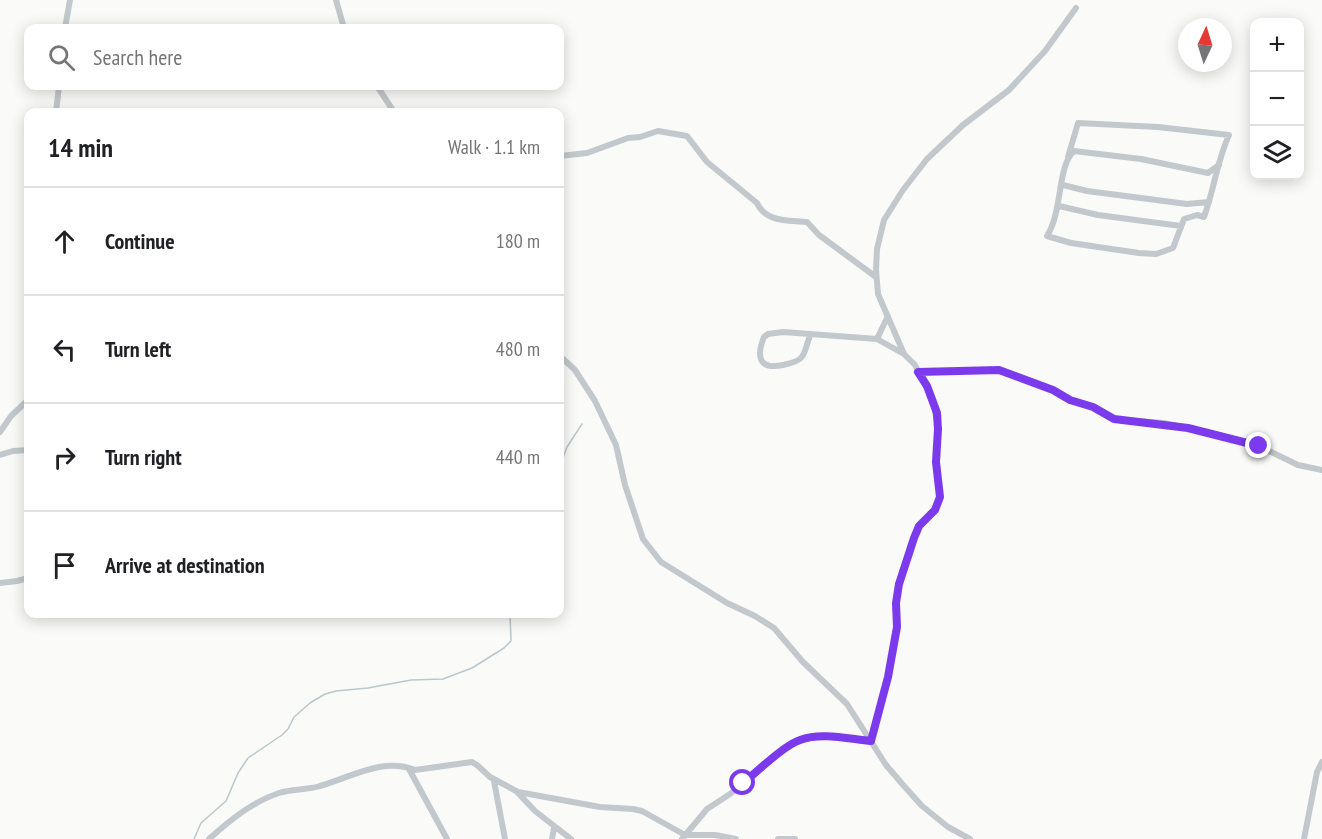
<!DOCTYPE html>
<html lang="en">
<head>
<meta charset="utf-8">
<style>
  :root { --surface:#fff; --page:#f6f6f6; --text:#202124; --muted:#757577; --line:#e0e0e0 }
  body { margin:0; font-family:"PT Sans Narrow",sans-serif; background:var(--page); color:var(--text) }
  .controls { position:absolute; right:18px; top:18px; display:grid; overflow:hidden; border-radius:12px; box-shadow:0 3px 15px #0003 }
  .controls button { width:54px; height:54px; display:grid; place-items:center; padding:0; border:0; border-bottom:2px solid var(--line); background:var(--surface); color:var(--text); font:30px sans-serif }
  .compass { position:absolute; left:1178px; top:18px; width:54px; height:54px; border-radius:50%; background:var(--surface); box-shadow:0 3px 15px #0003; rotate:4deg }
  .stop { position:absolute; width:18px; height:18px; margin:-14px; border:4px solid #7c3aed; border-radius:50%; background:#fff }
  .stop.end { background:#7c3aed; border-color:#fff; box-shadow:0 2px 6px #0008 }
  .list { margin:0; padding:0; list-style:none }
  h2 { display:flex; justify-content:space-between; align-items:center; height:78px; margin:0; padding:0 24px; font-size:26px }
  h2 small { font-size:20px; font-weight:400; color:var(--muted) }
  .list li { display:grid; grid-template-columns:39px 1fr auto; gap:18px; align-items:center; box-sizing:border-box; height:108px; padding:0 24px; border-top:2px solid var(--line) }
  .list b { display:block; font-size:22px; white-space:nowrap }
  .list em { font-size:20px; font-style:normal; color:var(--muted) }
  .icon { flex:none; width:33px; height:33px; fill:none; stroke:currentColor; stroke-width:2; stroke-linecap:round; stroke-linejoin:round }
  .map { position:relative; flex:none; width:1322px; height:839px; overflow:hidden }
  .search { position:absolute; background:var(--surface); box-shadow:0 3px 15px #0003; left:24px; top:24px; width:540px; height:66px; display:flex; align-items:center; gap:15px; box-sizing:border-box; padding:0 21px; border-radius:12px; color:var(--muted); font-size:22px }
  .panel { position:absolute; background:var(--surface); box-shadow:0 3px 15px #0003; left:24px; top:108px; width:540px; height:510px; border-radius:12px }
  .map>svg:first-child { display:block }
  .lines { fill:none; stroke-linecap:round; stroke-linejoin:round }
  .stream { stroke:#bbc7cb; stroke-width:1.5 }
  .minor { stroke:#c3c8cc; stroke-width:6 }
  .route { stroke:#7c3aed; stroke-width:8 }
</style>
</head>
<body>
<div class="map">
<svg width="1322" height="839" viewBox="0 0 1322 839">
  <rect width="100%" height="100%" fill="#fafaf8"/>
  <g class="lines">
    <path class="stream" d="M560 466 567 447 582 424
      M194 839 201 823 226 801 238 773 248 758 282 735 288 729 294 717 310 703 325 694 336 691 368 688 411 680 443 679 472 668 504 648 511 641 510 614"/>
    <path class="minor" d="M336 0 344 28
      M65 28 70 0
      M377 86 394 112
      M56 112 59 86
      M560 156 587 153 628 138 640 137 658 131 687 136 707 162 757 203C766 223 789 220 807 222L819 235 876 277
      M1068 157 1078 123 1158 127 1229 135C1217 161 1214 190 1204 217L1197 215 1184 219 1173 248 1156 254 1139 253 1071 243 1047 236C1063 211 1057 166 1074 151L1141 159 1208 173 1219 165
      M1063 185 1087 191 1187 204 1209 202
      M1059 206 1098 215 1181 226
      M810 336C807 342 806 353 801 358 797 362 788 364 783 365 759 370 756 357 764 337L768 334 783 332 877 339 904 354
      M877 339 887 318
      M560 356 575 370 595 401 616 445 625 485 643 539 661 562 727 603 755 616 774 628 803 662 847 704 886 765 904 786 922 806 948 827 970 839
      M918 372 999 370 1053 390 1070 400 1093 407 1114 419 1164 423 1215 434 1259 446 1298 465 1322 470
      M0 432 11 416 28 400
      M0 455 13 451 28 450
      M0 583 17 581 28 578
      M871 741 888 677 897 627 896 603 899 584 914 538 919 526 935 510 940 497 936 462 938 429 933 400 915 365 904 354 878 294 876 270 877 249 884 220 903 190 927 159 963 125 1009 90 1045 51 1076 8
      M409 769 447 839
      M494 781 505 839
      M518 793 535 811 571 839
      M209 839C229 821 252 802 279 793 292 789 307 790 320 786 352 777 382 757 415 770L472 762 477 765 490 777 518 792 600 807 633 809 642 811 685 835H715L736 839
      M552 839 554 828
      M682 839 707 809 730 794 792 743C817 732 844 738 871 741
      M778 839H795
      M1304 839 1317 772 1322 762"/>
  </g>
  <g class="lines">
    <path class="route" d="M743 783C758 771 783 746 800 740 821 732 849 739 871 741L888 677 897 627 896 603 899 584 914 538 919 526 935 510 940 497 936 462 938 429 937 413 927 386 918 372 999 370 1053 390 1070 400 1093 407 1114 419 1188 428 1259 446"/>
  </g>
</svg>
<div class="controls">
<button>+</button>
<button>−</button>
<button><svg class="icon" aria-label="layers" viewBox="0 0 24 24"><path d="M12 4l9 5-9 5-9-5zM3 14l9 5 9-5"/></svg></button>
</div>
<svg class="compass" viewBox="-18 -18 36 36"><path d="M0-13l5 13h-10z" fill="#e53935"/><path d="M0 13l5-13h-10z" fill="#757577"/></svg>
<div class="stop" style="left:743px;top:783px"></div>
<div class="stop end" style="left:1259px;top:446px"></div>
<div class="search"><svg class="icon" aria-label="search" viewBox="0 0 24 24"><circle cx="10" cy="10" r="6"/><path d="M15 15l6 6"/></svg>Search here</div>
<section class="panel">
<h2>14 min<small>Walk · 1.1 km</small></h2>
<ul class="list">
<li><svg class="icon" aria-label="ahead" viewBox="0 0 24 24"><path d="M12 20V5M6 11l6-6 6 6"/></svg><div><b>Continue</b></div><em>180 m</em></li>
<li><svg class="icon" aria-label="left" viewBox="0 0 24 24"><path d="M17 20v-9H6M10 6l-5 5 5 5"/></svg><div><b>Turn left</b></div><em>480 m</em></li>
<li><svg class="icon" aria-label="right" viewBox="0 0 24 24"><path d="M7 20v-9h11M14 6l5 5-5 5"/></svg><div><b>Turn right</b></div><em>440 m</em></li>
<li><svg class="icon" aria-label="arrive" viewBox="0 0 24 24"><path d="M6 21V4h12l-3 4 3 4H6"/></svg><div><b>Arrive at destination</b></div></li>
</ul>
</section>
</div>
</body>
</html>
